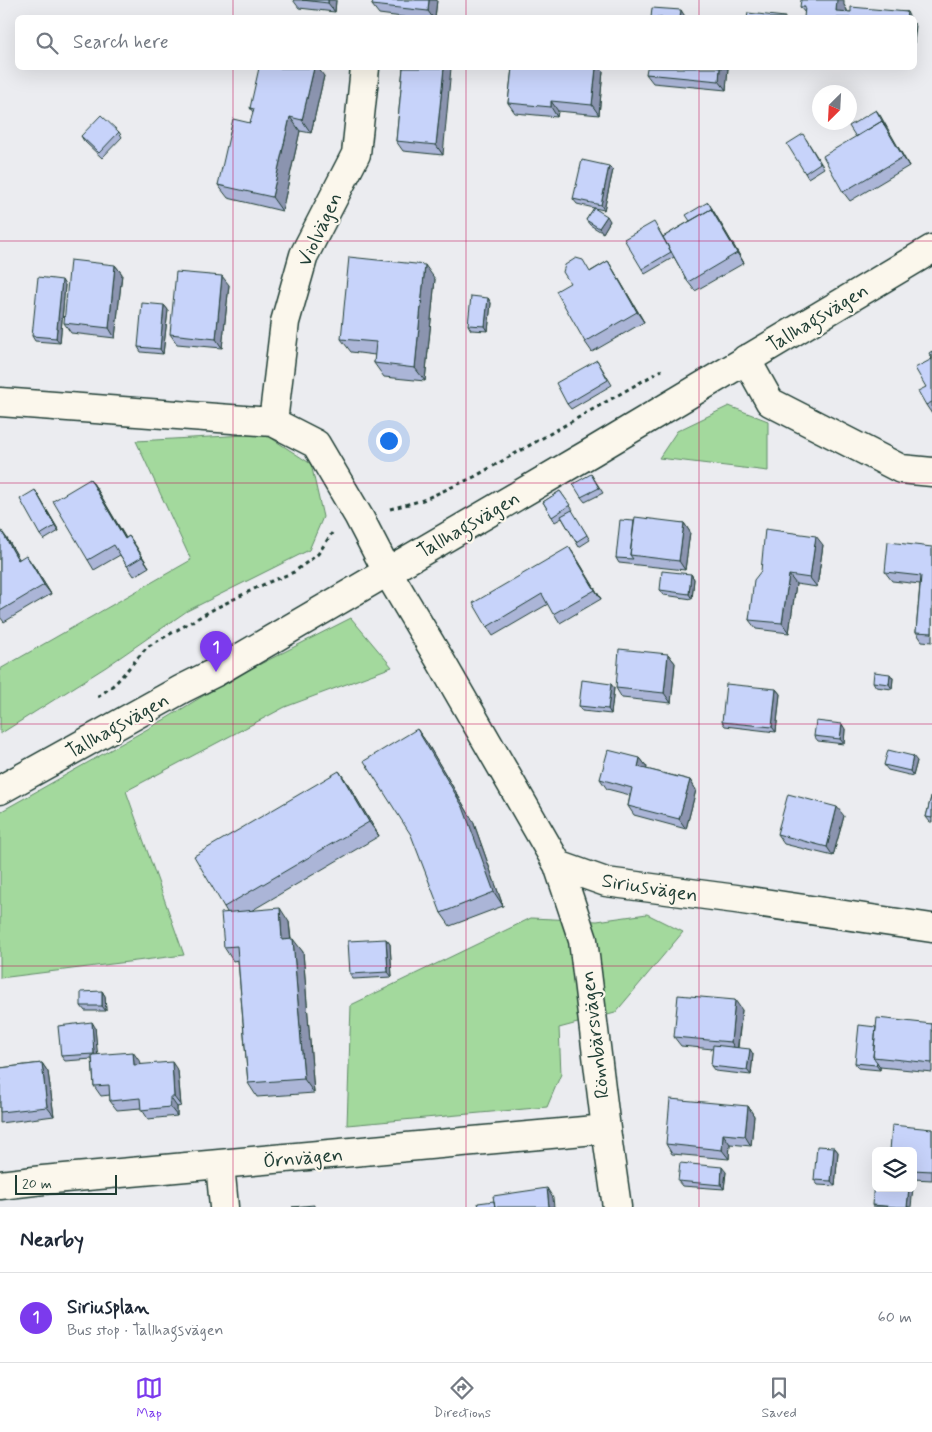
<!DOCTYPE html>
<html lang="en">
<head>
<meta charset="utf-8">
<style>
  :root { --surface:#fff; --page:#f6f6f7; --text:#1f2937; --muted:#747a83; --line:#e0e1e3; --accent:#7c3aed }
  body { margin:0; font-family:Mynerve,sans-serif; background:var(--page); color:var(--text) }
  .controls { position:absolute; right:15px; bottom:15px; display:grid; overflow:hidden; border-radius:8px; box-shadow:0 5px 20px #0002 }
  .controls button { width:45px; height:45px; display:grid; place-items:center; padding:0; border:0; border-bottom:1px solid var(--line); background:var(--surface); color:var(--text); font:25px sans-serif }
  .compass { position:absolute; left:812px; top:85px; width:45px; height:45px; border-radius:50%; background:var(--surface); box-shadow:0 5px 20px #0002; rotate:204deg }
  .scale { position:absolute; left:15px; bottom:12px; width:102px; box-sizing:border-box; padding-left:5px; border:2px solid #1f3d34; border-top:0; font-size:14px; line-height:18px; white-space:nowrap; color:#1f3d34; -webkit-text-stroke:4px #fbf7ec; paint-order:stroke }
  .you { position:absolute; left:388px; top:440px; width:18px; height:18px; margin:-12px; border:4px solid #fff; border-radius:50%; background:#1a73e8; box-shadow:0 0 0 8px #1a73e833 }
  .badge { display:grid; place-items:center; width:32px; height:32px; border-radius:50%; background:var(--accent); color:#fff; font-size:16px; font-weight:700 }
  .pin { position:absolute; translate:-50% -41px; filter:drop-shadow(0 1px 2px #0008) }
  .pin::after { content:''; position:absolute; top:26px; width:18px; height:15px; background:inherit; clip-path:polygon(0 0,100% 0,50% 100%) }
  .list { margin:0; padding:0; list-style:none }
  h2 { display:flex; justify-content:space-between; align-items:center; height:65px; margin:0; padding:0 20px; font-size:21px }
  h2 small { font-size:16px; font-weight:400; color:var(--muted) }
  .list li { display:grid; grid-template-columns:32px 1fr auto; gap:15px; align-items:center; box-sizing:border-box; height:90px; padding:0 20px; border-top:1px solid var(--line) }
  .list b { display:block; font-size:19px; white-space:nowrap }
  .list p { margin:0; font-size:16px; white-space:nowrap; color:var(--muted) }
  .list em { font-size:16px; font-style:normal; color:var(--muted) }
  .icon { flex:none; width:28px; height:28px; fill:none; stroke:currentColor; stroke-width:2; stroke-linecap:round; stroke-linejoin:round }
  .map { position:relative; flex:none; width:932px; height:1207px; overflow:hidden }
  .search { position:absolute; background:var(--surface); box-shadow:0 5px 20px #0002; left:15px; right:15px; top:15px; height:55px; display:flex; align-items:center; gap:12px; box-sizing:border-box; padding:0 18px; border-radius:8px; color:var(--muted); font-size:19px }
  .sheet { height:155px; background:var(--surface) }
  nav { display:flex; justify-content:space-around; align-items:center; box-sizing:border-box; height:70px; border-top:1px solid var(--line); background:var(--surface); font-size:14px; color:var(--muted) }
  nav a { display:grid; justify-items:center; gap:2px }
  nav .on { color:var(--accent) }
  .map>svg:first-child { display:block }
  .green { fill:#a3d99d; stroke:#618b68 }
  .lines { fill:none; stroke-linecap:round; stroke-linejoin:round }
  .street-casing { stroke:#1f3d34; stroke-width:31 }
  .secondary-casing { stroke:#1f3d34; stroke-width:31 }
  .path { stroke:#1f3d34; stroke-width:3; stroke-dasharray:4 4; stroke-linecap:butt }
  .street { stroke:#fbf7ec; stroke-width:28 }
  .secondary { stroke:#fbf7ec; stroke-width:28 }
  .wall { fill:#abb5d7; stroke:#1f3d34 }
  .shaded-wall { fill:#8b94af; stroke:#1f3d34 }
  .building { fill:#c7d3fa; stroke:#1f3d34 }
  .grid { fill:none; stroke:#c2185b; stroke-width:1; stroke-opacity:0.55 }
  .labels { text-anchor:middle; stroke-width:4.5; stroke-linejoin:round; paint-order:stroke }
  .street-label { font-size:20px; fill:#1f3d34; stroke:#fbf7ec }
</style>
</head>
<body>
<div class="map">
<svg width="932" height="1207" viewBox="0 0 932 1207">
  <rect width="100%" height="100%" fill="#ebecf0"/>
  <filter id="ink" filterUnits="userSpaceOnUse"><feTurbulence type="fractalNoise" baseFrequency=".02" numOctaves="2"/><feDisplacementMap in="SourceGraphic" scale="10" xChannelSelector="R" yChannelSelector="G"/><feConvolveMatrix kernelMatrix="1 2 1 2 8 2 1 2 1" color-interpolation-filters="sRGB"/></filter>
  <g filter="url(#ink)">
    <path class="green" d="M729 406 768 421V471L659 458 677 431Z
      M265 434 311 464 323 517 309 550 187 611 106 667 0 734V669L191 560 136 441Z
      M351 618 392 667 285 707 126 791 184 955 0 978V812L167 718 229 680Z
      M647 914 683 932 615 1013 559 1028 561 1074 547 1107 347 1125 351 1005 531 918 597 921Z"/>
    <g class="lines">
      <g class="street-casing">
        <path id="street" d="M746 359 770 402 901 469 932 472
          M0 402 273 422 316 444 359 517 387 571 440 660 558 865 606 882 736 899 932 928
          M273 422 285 322 304 255 356 154 365 68
          M558 865 583 940 606 1129 617 1207
          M220 1164 224 1207
          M0 1185 43 1180 606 1129"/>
      </g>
      <g class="secondary-casing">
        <path id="secondary" d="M0 790 182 689 216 672 592 452 932 249"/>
      </g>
      <path class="path" d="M390 509 423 500 474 477 662 370
        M98 697 116 683 147 647 214 609 260 586 294 572 318 554 332 533"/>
      <use href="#street" class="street"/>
      <use href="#secondary" class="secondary"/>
    </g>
    <path class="wall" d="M293 0H336L335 12 299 8Z
      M373 0H437L435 18H410L379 14 372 5Z
      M844 5 847 10V12H907L805 13 800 7Z
      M403 68 443 155 403 151 396 141Z
      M512 68H600L603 71 599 115 558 111 557 117 515 113 508 103Z
      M728 68 726 90 653 83 646 74Z
      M324 76 311 133 300 131 282 211 228 198 218 185 250 123 253 112 250 108Z
      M876 110 909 166 850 201 843 192Z
      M119 132 122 137 102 158 84 141 81 136Z
      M806 139 824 168 808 178 805 173Z
      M613 170 604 210 594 208 610 221 603 233 590 225 586 220 594 208 577 204 573 199Z
      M711 207 744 263 695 291 688 282 674 257 645 274 642 269 657 227 663 237 690 221Z
      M608 261 614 271 644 322 592 352 585 342 591 271Z
      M115 265 122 274 115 338 71 333 64 323Z
      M435 279 425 381 384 377 374 363 375 355 351 352 341 339Z
      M65 285 60 343 35 341 32 336Z
      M229 285 222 348 177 344 170 334Z
      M488 298 491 303 488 331 471 330 468 325Z
      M164 305 168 310 163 354 141 352 138 347Z
      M932 351V414L926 405V387L932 359Z
      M597 360 612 385 571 409 567 404Z
      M591 474 603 493 585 502 581 497Z
      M90 479 97 489 126 538 129 536 149 567 134 576 120 555 94 570 88 560Z
      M35 490 59 531 44 540 40 535Z
      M560 491 573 510 572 511 590 540 579 547 562 518 555 522 543 502Z
      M634 521 684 523 690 532 685 570 619 563 616 558Z
      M0 531 8 540 19 559 33 565 51 594 4 622 0 617Z
      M823 545 817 587 796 584 789 633 756 629 749 620 761 571Z
      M932 547V642L922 641 916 632 920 584 892 581 885 572Z
      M576 557 601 599 560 623 548 604 493 636 487 627Z
      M691 574 694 579 692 599 664 595 660 590Z
      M668 654 675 663 671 703 622 698 616 688Z
      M893 678 892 689 876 687 873 682Z
      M614 688 611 714 582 711 579 706Z
      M776 689 780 694 776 732 725 726 722 722Z
      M417 729 427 743 473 821 503 906 450 926 441 913Z
      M845 729 844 744 818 741 814 736Z
      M640 758 647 767 646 769 690 780 696 790 686 829 634 815 628 806 630 795 607 789 600 779Z
      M917 761 913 776 888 770 884 765Z
      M339 771 348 784 379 836 251 911 289 922 291 939 303 952 314 1093 257 1097 248 1083 238 960 233 961 224 947 227 912 224 907Z
      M932 793V822H930L926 817Z
      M844 816 833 856 784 844 777 834Z
      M386 939 390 944 392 977 353 979 350 974Z
      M102 991 105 996 106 1011H85L81 1006Z
      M742 1010 738 1048 753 1054 751 1075 715 1071 711 1066 713 1049 681 1046 674 1037Z
      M932 1024V1072L880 1067V1070L858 1068 855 1063 876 1027Z
      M95 1027 97 1054 140 1062V1064L178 1071 181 1106 177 1107V1116L148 1119 141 1108 117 1110 110 1101V1095L101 1096 94 1086 92 1059 65 1061 61 1056Z
      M42 1063 48 1072 54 1116 0 1123V1068Z
      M748 1106 754 1116 751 1146 730 1144 729 1159 672 1154 666 1144Z
      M932 1129V1180L913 1179V1182V1151Z
      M834 1147 838 1152 835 1186 818 1185 814 1180Z
      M726 1172 724 1189 682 1186 678 1181Z
      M872 1205 911 1207H873Z"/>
    <path class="shaded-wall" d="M328 0H336L335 12 328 3Z
      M429 0H437L435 18H433L428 11Z
      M836 0H844V5L847 10 846 18 836 11Z
      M681 10 686 18H680Z
      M907 12 910 18H906Z
      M914 23 916 26 914 43Z
      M314 68H318L324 76 311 133 302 120Z
      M444 68H451L443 155 436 145Z
      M596 68H600L603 71 599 115 592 105Z
      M720 68H728L726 90 719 81Z
      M551 101 558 111 557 117 551 107Z
      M876 110 880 115 909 166 903 157 882 121Z
      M290 117 300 131 282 211 272 197Z
      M609 166 613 170 604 210 601 205Z
      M708 202 711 207 744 263 737 253 711 209Z
      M607 216 610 221 603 233 599 228Z
      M608 261 614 271 644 322 637 312Z
      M115 265 122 274 115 338 109 328Z
      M425 265 435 279 425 381 415 368Z
      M222 276 229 285 222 348 216 339Z
      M62 280 65 285 60 343 56 338Z
      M488 298 491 303 488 331 485 326Z
      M164 305 168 310 163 354 160 349Z
      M90 479 97 489 131 548 125 539Z
      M35 490 38 495 59 531 55 526Z
      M684 523 690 532 685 570 679 561Z
      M1 530 8 540 25 569 18 560Z
      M129 536 136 546 149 567 142 557Z
      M816 536 823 545 817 587 810 578Z
      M569 547 576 557 601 599 595 590Z
      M26 555 33 565 51 594 44 585Z
      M691 574 694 579 692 599 689 594Z
      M789 575 796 584 789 633 782 623Z
      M668 654 675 663 671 703 664 693Z
      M890 674 893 678 892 689 889 684Z
      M611 684 614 688 611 714 608 709Z
      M776 689 780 694 776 732 772 727Z
      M842 724 845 729 844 744 840 739Z
      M417 729 427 743 473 821 503 906 494 892Z
      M913 756 917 761 913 776 910 771Z
      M640 758 647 767 645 776 638 767Z
      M339 771 348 784 379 836 369 822Z
      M690 780 696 790 686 829 679 819Z
      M837 807 844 816 833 856 827 847Z
      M280 908 289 922 292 953 282 940Z
      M293 939 303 952 314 1093 304 1079Z
      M386 939 390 944 392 977 388 972Z
      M102 991 105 996 106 1011 102 1006Z
      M735 1000 742 1010 737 1052 731 1042Z
      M92 1022 95 1027 98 1059 94 1054Z
      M750 1049 753 1054 751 1075 747 1070Z
      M133 1052 140 1062 141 1074 134 1065Z
      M172 1062 178 1071 181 1106 174 1097Z
      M877 1062 880 1067V1070L876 1065Z
      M42 1063 48 1072 54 1116 47 1107Z
      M170 1097 177 1107V1116L170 1107Z
      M748 1106 754 1116 751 1146 745 1136Z
      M723 1134 730 1144 729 1159 722 1150Z
      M834 1147 838 1152 835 1186 831 1181Z
      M722 1167 726 1172 724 1189 721 1185Z
      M547 1188 553 1198 554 1207H549Z
      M909 1188H913L911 1207H907Z"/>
    <path class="building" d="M302 0H328V3Z
      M373 0H429L428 11 372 5Z
      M801 0H837L836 11 851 12V7L907 12 906 18H804L805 7H800Z
      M652 8 681 10 680 18H651Z
      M748 13 785 17V18H747Z
      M259 68H314L302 120 290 117 272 197 218 185 233 119 250 123 254 109 250 108Z
      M403 68H444L436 145 396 141Z
      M512 68H596L592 105 551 101V107L508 103Z
      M647 68H720L719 81 646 74Z
      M876 110 885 126 882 121 856 137 849 126Z
      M101 115 119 132 99 153 81 136Z
      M882 121 903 157 843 192 823 156Z
      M803 134 820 163 805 173 787 144Z
      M582 160 609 166 601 205 573 199Z
      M708 202 714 213 711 209 690 221 686 215Z
      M594 208 607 216 599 228 586 220Z
      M711 209 737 253 688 282 663 237Z
      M654 222 671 252 642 269 624 239Z
      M349 257 425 265 415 368 374 363 376 342 341 339Z
      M576 258 583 260 590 272 608 261 637 312 585 342 556 291 570 283 563 272 565 265Z
      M70 260 115 265 109 328 64 323Z
      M176 272 222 276 216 339 170 334Z
      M38 277 62 280 56 338 32 336Z
      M471 296 488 298 485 326 468 325Z
      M142 303 164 305 160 349 138 347Z
      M932 351V402L926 405 918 391 926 387 915 368 932 359 929 353Z
      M597 360 608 380 567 404 556 383Z
      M591 474 599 488 581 497 573 484Z
      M90 479 125 539 129 536 142 557 127 566 114 545 88 560 53 501Z
      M35 490 55 526 40 535 20 499Z
      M560 491 570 505 552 517 543 502Z
      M572 510 587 535 576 542 561 516Z
      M635 517 684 523 679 561 630 555Z
      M620 520 634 521 630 555 633 559 616 558Z
      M765 529 816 536 810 578 789 575 782 623 749 620 754 580 761 571Z
      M1 530 18 560 26 555 44 585 0 611V531Z
      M888 542 932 547V633L916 632 921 576 885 572Z
      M569 547 595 590 553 614 542 594 487 627 473 603Z
      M662 571 691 574 689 594 660 590Z
      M619 649 668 654 664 693 616 688Z
      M874 672 890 674 889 684 873 682Z
      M582 680 611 684 608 709 579 706Z
      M726 684 776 689 772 727 722 722Z
      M816 721 842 724 840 739 814 736Z
      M417 729 463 807 494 892 441 913 411 835 364 761Z
      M608 750 640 758 638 767 690 780 679 819 628 806 632 788 600 779Z
      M888 750 913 756 910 771 884 765Z
      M339 771 369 822 224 907 194 856Z
      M932 793V818L926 817Z
      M788 794 837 807 827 847 777 834Z
      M280 908 282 940 293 939 304 1079 248 1083 237 946 224 947 221 913Z
      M386 939 388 972 350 974 348 941Z
      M102 991V1006H81V992Z
      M678 995 735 1000 731 1042 674 1037Z
      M877 1018 932 1024V1063L873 1057Z
      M92 1022 94 1054 61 1056 58 1026Z
      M859 1025 876 1027 873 1057 877 1062 876 1065 855 1063Z
      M713 1045 750 1049 747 1070 711 1066Z
      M133 1052 134 1065 172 1062 174 1097H170V1107L141 1110 140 1098 110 1101 109 1085 94 1086 92 1055Z
      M42 1063 47 1107 0 1112V1068Z
      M670 1099 748 1106 745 1136 723 1134 722 1150 666 1144Z
      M892 1125 932 1129V1171L913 1170V1151H890Z
      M817 1146 834 1147 831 1181 814 1180Z
      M680 1163 722 1167 721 1185 678 1181Z
      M875 1171H876V1188H909L907 1207H897L872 1205Z
      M547 1188 549 1207H495L493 1196Z
      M494 1201 495 1207H479L478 1203Z
      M314 1205V1207H292Z"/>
  </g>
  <path class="grid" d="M233 0V18M466 0V18M699 0V18M233 68V1207M466 68V1207M699 68V1207M0 241H932M0 483H932M0 724H932M0 966H932"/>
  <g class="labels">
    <g class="street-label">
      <text transform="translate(319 229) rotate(-65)" y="7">Violvägen</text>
      <text transform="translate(817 317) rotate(-31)" y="7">Tallhagsvägen</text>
      <text transform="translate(468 524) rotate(-30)" y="7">Tallhagsvägen</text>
      <text transform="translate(117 725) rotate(-29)" y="7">Tallhagsvägen</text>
      <text transform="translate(650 887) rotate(9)" y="7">Siriusvägen</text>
      <text transform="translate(594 1035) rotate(-97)" y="7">Rönnbärsvägen</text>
      <text transform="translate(303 1157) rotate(-5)" y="7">Örnvägen</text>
    </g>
  </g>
</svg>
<div class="controls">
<button><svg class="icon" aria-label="layers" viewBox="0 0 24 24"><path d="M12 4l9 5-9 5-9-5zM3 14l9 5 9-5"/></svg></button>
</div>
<svg class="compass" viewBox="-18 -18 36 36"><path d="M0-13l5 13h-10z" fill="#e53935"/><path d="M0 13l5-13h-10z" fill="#747a83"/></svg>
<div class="scale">20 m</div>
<div class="you"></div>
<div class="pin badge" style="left:216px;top:672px">1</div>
<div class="search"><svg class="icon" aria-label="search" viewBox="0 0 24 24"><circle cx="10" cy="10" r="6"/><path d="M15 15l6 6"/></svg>Search here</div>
</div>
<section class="sheet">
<h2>Nearby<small></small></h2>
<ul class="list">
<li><span class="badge">1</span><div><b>Siriusplan</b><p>Bus stop · Tallhagsvägen</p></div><em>60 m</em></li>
</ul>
</section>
<nav>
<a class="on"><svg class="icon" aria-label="map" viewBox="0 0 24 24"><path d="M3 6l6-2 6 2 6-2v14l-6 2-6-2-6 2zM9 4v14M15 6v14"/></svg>Map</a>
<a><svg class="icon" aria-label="directions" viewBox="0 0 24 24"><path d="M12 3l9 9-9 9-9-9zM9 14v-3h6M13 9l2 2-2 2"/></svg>Directions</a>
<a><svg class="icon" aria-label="saved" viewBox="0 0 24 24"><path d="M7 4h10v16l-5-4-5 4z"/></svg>Saved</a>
</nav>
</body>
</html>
